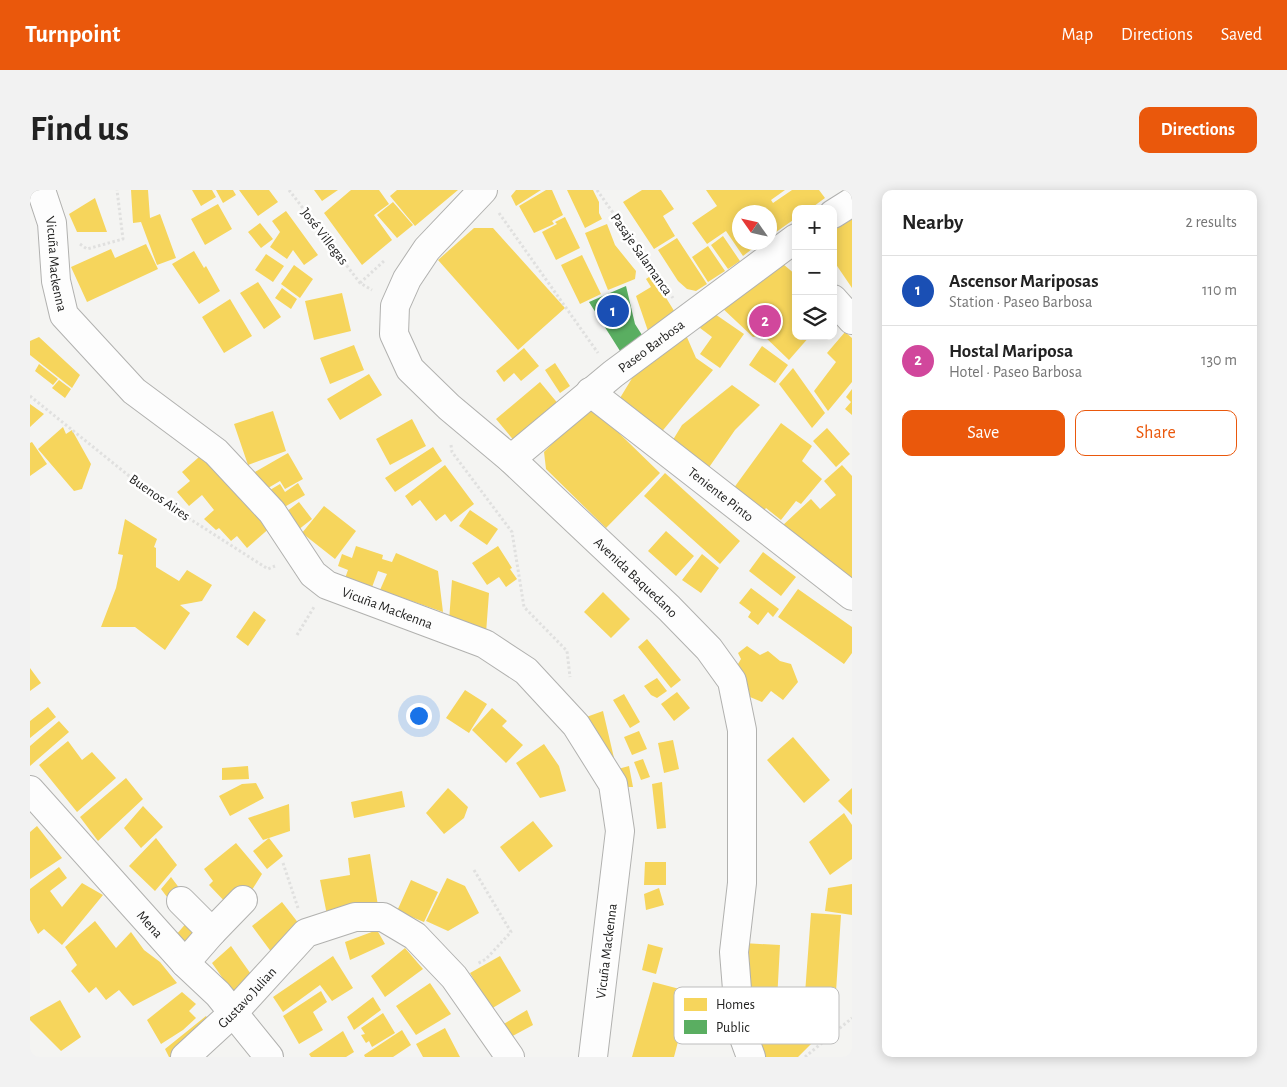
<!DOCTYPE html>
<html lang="en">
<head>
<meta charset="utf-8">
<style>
  :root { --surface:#fff; --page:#f2f2f2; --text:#222; --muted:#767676; --line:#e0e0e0; --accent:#ea580c }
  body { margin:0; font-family:"Alegreya Sans",sans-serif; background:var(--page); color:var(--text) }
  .controls { position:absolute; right:15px; top:15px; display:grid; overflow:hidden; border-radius:10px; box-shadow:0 2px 12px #0003 }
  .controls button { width:45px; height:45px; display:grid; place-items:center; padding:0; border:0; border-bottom:1px solid var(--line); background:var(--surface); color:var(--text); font:25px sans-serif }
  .compass { position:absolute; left:702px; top:15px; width:45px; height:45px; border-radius:50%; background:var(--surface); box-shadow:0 2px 12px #0003; rotate:304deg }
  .you { position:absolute; left:388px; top:525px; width:18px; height:18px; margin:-12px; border:4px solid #fff; border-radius:50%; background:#1a73e8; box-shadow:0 0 0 8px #1a73e833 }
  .badge { display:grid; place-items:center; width:32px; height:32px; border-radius:50%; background:var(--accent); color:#fff; font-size:16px; font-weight:700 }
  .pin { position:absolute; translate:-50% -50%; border:2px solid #fff; box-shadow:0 1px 5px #0006 }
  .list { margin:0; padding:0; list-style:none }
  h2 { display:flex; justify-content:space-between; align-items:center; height:65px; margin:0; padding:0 20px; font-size:21px }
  h2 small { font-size:16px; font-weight:400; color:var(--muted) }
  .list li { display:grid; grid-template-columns:32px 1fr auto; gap:15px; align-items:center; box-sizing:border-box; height:70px; padding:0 20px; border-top:1px solid var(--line) }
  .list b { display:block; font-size:19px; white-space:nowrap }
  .list p { margin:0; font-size:16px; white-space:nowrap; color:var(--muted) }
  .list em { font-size:16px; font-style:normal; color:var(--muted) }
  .actions { display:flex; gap:10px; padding:15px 20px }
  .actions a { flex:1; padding:11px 0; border:1px solid var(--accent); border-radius:10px; text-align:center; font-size:18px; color:var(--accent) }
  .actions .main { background:var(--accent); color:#fff }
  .icon { flex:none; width:28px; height:28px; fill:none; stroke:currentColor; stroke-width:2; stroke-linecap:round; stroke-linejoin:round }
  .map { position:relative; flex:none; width:822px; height:867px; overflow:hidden; border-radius:10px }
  header { display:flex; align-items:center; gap:30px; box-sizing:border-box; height:70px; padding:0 25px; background:var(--accent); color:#fff }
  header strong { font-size:24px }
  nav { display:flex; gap:28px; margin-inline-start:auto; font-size:18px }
  .intro { display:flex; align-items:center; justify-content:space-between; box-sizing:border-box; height:120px; padding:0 30px }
  h1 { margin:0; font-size:35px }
  .button { padding:12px 22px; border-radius:10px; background:var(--accent); color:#fff; font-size:18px; font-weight:700 }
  main { display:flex; gap:30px; padding:0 30px }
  aside { flex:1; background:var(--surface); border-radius:10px; box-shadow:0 2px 12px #0003 }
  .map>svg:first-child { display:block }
  .homes { fill:#f6d55c }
  .public { fill:#5aae61 }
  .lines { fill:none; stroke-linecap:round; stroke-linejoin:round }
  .minor-casing { stroke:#b1b1af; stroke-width:30 }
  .path { stroke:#e0e0df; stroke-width:3; stroke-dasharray:2.5 2.5; stroke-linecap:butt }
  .minor { stroke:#fdfdfd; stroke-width:28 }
  .labels { text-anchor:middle; stroke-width:5; stroke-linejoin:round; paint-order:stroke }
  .street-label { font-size:14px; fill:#232322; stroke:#fff }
  .key { fill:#fff; stroke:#bdbdbd; stroke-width:1 }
  .key-label { font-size:14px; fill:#232322 }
</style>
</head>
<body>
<header>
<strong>Turnpoint</strong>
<nav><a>Map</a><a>Directions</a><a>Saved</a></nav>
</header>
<div class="intro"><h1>Find us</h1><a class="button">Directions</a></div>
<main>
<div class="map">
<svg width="822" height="867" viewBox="0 0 822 867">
  <rect width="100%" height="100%" fill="#f4f4f2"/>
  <path class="homes" d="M101 0H118L120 28 130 24 146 68 127 75 111 32 103 33Z
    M162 0H182L186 7 171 16Z
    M186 0H203L206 5 193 13Z
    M209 0H239L248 12 228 26Z
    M284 0H308L292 11Z
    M321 0H349L359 14 344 25 362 50 332 75 294 23Z
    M367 0H428L385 36 360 6Z
    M486 0H511L486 16 481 6Z
    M516 0H522L533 25 522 31 524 34 504 43 489 16Z
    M537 0H563L569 12V23L572 29 555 38Z
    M612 0H631L644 19 633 26 645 46 624 59 593 12Z
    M676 0H755L741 10 743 13 762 0H789L795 8 780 19H766V28L739 47V22H709V52H731L713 66 696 41 677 54 662 33 687 16Z
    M65 8 77 42H47L39 24Z
    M363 12 383 35 367 48 347 25Z
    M188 14 202 39 175 55 161 29Z
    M256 21 288 65 274 75 263 60 257 69 240 57 250 42 242 31Z
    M535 27 550 58 526 70 512 42 527 34 525 32Z
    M822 29V98L803 70V41Z
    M230 33 243 49 231 58 218 42Z
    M577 34 585 55 606 81 605 89 578 100 555 43Z
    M444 38H463L535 118 488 160 408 70Z
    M693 46 710 71 698 79 681 55Z
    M647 48 677 94 666 101 657 99 648 91 628 60Z
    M116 54 128 79 57 112 41 77 81 59 85 68Z
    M678 56 695 81 678 92 662 67Z
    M164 61 174 78 176 76 190 101 169 114 142 74Z
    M236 64 254 76 243 92 225 80Z
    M552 65 571 104 550 114 531 75Z
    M753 74 766 85V146H780L759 170 733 145 723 147 690 116Z
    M264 75 283 89 270 108 251 94Z
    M622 85 646 124 618 141 606 106 621 97 616 89Z
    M228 92 251 127 234 139 210 103Z
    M252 98 267 109 261 119 245 108Z
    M312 103 321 141 284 150 275 111Z
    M200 109 222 146 194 163 172 127Z
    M682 122 714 144 690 178 670 164 682 147 670 138Z
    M815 142 822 148V192L798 221 784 201 806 172 797 163Z
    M656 145 666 168 683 180 629 245 590 208 604 185Z
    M9 147 50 185 42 198 0 165V151Z
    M324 155 334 180 300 194 290 168Z
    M732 156 758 175 745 193 719 175Z
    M494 158 509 176 491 191 484 183 474 192 466 181Z
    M525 173 540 196 530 203 515 180Z
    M9 174 28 189 23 195 5 181Z
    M763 178 795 223 782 238 749 194Z
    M339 184 352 205 310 230 297 209Z
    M29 190 41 199 35 208 22 198Z
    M510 192 530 216 486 253 466 229Z
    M702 195 730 215 705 240 673 286 638 258 652 235Z
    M822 199V225L815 219 821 212 816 207Z
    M0 214 14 224 0 237Z
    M560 215 630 283 576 338 516 279 514 262Z
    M243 221 256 261 218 275 204 234Z
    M382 229 396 256 360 275 346 249Z
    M751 233 782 256 772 271 792 289 771 314 766 311 751 330 736 318 728 328 698 306Z
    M33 237 36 244 42 240 61 274 52 299 44 301 8 259Z
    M797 238 820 264 806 277 783 251Z
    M2 252 17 274 0 286V253Z
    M403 257 412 271 365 302 355 288Z
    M177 260 242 336 217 358 207 346 201 351 189 338 186 340 174 329 184 320 172 305 159 316 147 302 160 291 152 282Z
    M258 263 273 289 255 299 250 291 233 301 223 283Z
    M415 275 444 314 421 332 415 324 406 331 390 310 382 316 375 306Z
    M812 275 822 286V398L752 336 781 309 790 319 806 305 794 291Z
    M635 283 710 351 690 374 614 306Z
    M268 293 275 305 251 319 240 300 250 294 255 302Z
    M269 312 282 329 268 340 256 322Z
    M294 316 326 341 305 369 272 343Z
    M440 320 468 339 457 355 429 336Z
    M95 329 127 349 124 357 126 358V377L149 391 157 380 182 395 172 411 150 415 160 423 135 460 105 437H71L86 398 93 365 88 364Z
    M636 341 664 366 646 386 618 361Z
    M326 356 353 365 352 369 362 372 366 363 408 381 413 422 350 400 357 384 348 381 341 400 314 391 318 380 308 376 312 364 322 368Z
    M468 356 482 378 480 379 487 389 476 397 469 387 457 395 442 373Z
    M733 362 766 387 751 406 719 381Z
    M672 364 689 378 671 403 652 390Z
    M422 390 459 403 456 443 419 431Z
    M721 398 749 419 743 427 738 422 728 435 718 427 721 422 709 413Z
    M768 399 822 437V463L814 474 748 427Z
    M573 402 600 429 581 448 554 422Z
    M224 421 236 430 218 456 206 447Z
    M617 449 651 490 641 498 608 457Z
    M717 456 730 465 738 461 750 471 761 474 768 492 753 510 741 501 732 512 720 507 706 494 705 479 711 469 708 463Z
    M0 478 11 493 0 501Z
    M627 488 637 501 627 508 621 505 614 496Z
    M435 500 457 514 439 543 416 528Z
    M647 502 660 518 644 531 631 514Z
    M594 504 610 532 600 538 583 510Z
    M18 517 26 527 0 548V531Z
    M462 518 477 531 472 536 493 555 476 573 442 540Z
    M573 521 584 568 572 576 548 530Z
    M29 531 39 542 0 576V556Z
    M609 541 617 559 602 565 594 547Z
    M763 547 800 590 774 613 737 570Z
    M643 550 649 579 634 583 628 553Z
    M38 551 52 570 62 562 86 588 47 622 9 575Z
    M514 554 529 576 536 601 510 608 486 573Z
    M613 569 620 587 611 590 604 572Z
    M218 576 219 589 192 590V578Z
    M599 576 603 597H586L577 582Z
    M96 588 113 609 68 651 50 627Z
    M632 592 636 638 627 639 622 594Z
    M226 593 234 608 200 626 189 606 212 594Z
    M418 598 438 617 434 628 414 644 396 623Z
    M822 598V625L808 611Z
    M372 601 375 617 324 628 321 612Z
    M259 614 260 641 239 648 253 666 237 679 223 661 239 648 233 650 218 628Z
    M113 616 133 637 111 658 94 638Z
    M814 623 822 635V669L800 685 779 652Z
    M503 631 523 656 489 682 470 657Z
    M7 636 32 668 0 689V642Z
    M126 648 147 675 125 701 99 676Z
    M206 653 232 684 220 703 200 717 179 695 183 691 174 679Z
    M340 664 348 716 297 725 290 690 320 685 318 668Z
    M615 672H636V695H614Z
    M29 677 37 688 20 701 32 717 52 693 73 705 32 755 14 739 8 744 0 730V699Z
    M141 687 150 699 140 711 131 699Z
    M417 688 435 696 449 723 418 741 396 731Z
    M381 690 408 702 394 732 367 721Z
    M822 694V725L795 721 798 698Z
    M629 698 634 715 616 720 614 704Z
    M252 712 273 739 242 763 222 736Z
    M781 723 811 725 805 817H774Z
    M65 731 86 758 101 742 114 760 130 772 147 793 103 816 89 800 76 810 66 797 59 803 41 781 47 775 35 757Z
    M158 731 168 746 157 758 146 745Z
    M347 740 355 754 320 770 315 752Z
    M713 753 750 755 747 811 727 810V804L710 803Z
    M618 754 633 758 626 784 612 780Z
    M201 756 223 787 203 803 182 773Z
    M375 758 393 779 355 807 341 786Z
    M303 766 323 798 302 811 290 795 253 822 243 807Z
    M470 766 491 801 461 819 440 783Z
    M623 792 661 802 644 867H602Z
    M400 793 421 824 386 845 366 816Z
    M291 801 297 812 283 822 293 840 269 854 253 826Z
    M152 802 166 814 159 821 166 828 153 840 131 854 117 830Z
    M343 807 351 820 324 840 317 827Z
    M30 810 51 847 31 861 0 830V827Z
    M497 820 503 835 477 849 472 835Z
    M781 820 782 853 768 867H726L725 822Z
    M353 823 365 843 342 857 339 851 336 853 331 845 335 844 331 838Z
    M176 826 185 839 147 867H139L135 859Z
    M415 838 430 867H393L386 854Z
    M372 840 381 855 363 867H335L334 865Z
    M313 841 324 862 316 867H281L279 864Z"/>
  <path class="public" d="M596 96 605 134 612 145 590 161 559 112Z"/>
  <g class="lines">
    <g class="minor-casing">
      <g id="minor">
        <path id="s1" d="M11 0 22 33 26 91 34 125 104 201 186 262 242 322 283 384 297 395 455 454 496 481 546 535 583 594 590 641 563 867"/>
        <path id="s2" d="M453 0 397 59 377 89 365 116 364 144 380 179 419 217 481 269 639 418 679 459 702 491 712 540V693L704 762 710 837 721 867"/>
        <path d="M803 24 822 12"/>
        <path d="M803 109 822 130"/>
        <path id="s3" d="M560 202 822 406"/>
        <path id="s4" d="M481 269 583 184 766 48"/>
        <path id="s5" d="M0 600 155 773 188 804 239 867"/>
        <path d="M151 711 182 742 155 773"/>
        <path d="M182 742 213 710"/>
        <path id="s6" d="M155 867 203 823 276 743 325 727H353L385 746 424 787 480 867"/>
      </g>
    </g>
    <path class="path" d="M259 0 330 93 342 100
      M567 0 643 108
      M469 23 568 163
      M50 54 57 59 93 49 87 0
      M330 93 354 71
      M0 206 124 306 238 379 245 376
      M421 255 422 262 482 342 494 417 537 461 540 487
      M267 445 284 417
      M253 673 268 718
      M444 680 481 742 456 769 447 774
      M775 867 822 828"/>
    <use href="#minor" class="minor"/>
  </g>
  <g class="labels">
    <g class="street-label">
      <text transform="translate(295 46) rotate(52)" y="5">José Villegas</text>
      <text transform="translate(612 64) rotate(55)" y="5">Pasaje Salamanca</text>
      <text dy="5" stroke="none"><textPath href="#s1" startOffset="76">Vicuña Mackenna</textPath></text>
      <text dy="5" stroke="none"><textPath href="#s4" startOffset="180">Paseo Barbosa</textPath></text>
      <text dy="5" stroke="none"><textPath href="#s3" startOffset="166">Teniente Pinto</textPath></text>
      <text transform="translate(130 307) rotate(35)" y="5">Buenos Aires</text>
      <text dy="5" stroke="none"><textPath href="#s2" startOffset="521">Avenida Baquedano</textPath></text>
      <text dy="5" stroke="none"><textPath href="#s1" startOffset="572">Vicuña Mackenna</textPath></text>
      <text dy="5" stroke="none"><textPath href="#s5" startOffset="180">Mena</textPath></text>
      <text transform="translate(576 761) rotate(-83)" y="5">Vicuña Mackenna</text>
      <text dy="5" stroke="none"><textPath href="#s6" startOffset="86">Gustavo Julian</textPath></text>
    </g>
  </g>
  <rect x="644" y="797" width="165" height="57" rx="8" class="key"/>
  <rect x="654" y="808" width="23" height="13" fill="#f6d55c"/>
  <rect x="654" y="830" width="23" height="14" fill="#5aae61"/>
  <g class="key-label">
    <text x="686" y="819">Homes</text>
    <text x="686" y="842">Public</text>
  </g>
</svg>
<div class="controls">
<button>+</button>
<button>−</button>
<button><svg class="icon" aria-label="layers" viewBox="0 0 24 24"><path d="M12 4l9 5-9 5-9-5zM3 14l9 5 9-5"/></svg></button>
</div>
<svg class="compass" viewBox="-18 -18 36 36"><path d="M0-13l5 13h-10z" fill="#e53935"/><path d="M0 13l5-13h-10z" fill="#767676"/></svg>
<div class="you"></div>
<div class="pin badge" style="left:583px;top:121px;background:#1a4fb4">1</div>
<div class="pin badge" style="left:735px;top:131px;background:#d1479c">2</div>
</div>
<aside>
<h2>Nearby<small>2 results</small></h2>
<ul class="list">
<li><span class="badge" style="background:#1a4fb4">1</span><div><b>Ascensor Mariposas</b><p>Station · Paseo Barbosa</p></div><em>110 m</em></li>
<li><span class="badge" style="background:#d1479c">2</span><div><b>Hostal Mariposa</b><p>Hotel · Paseo Barbosa</p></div><em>130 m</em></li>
</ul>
<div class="actions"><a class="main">Save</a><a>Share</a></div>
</aside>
</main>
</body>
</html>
